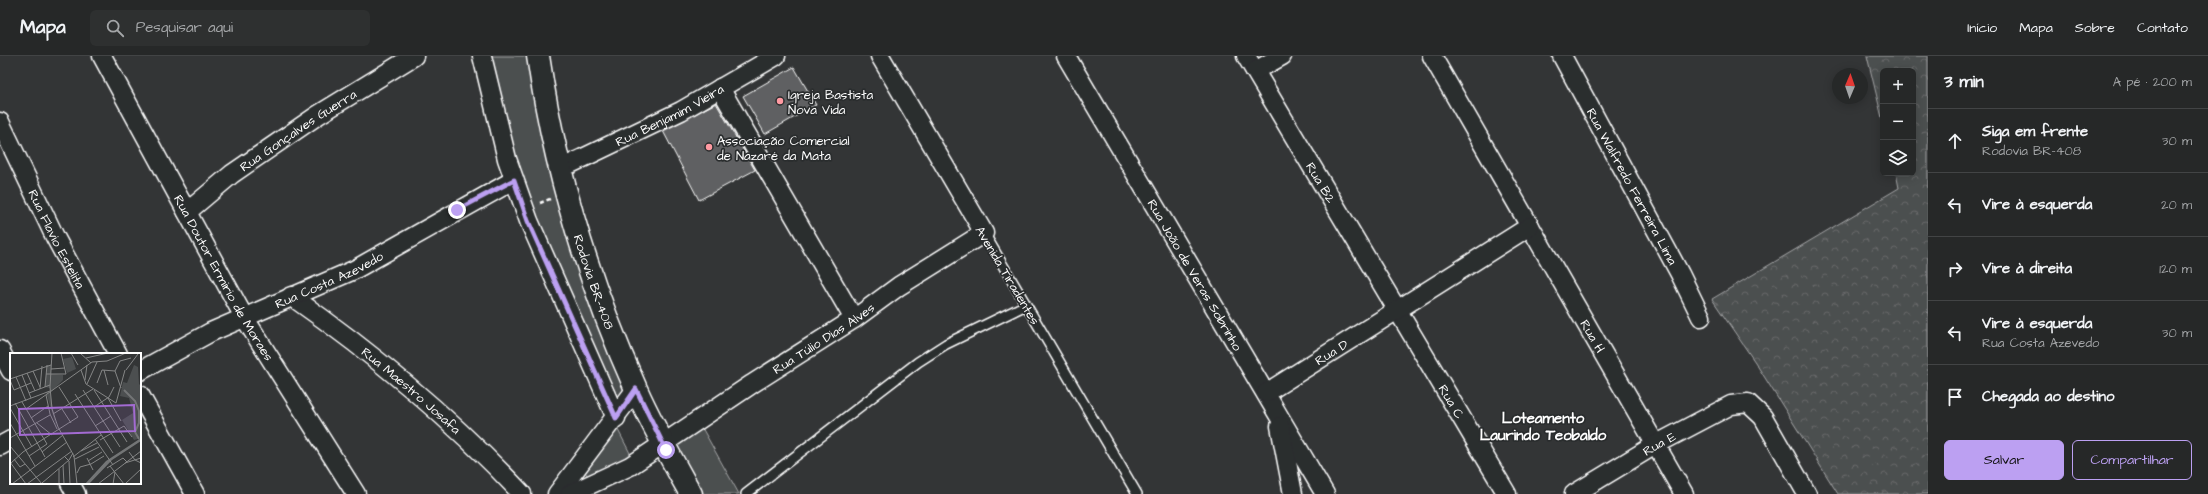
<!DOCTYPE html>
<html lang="pt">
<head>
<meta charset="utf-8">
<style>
  :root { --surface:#262828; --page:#2e3030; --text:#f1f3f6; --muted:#a4a6a8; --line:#424445; --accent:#bca0f2 }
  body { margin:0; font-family:"Architects Daughter",sans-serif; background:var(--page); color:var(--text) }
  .controls { position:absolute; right:12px; top:12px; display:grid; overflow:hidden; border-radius:6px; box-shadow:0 2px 10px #0003 }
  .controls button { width:36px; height:36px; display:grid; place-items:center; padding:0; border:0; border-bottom:1px solid var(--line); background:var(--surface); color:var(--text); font:20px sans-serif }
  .compass { position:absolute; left:1832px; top:12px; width:36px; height:36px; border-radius:50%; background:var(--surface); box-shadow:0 2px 10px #0003; rotate:2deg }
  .stop { position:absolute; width:12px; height:12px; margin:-9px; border:3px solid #bca0f2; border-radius:50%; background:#fff }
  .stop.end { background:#bca0f2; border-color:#fff; box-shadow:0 1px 4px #0008 }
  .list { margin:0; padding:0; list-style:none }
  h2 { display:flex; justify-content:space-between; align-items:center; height:52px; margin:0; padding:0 16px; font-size:17px }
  h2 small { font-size:13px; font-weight:400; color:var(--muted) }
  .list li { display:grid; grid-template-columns:26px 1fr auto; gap:12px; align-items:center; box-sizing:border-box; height:64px; padding:0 16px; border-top:1px solid var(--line) }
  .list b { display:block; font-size:15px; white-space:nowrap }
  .list p { margin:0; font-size:13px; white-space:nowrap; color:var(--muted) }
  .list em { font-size:13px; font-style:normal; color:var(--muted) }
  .actions { display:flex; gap:8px; padding:12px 16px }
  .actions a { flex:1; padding:9px 0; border:1px solid var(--accent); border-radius:6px; text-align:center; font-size:14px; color:var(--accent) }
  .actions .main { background:var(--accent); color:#111 }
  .icon { flex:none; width:22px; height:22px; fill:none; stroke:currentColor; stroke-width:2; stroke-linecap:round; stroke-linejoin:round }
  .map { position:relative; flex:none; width:1928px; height:438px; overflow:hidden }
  header { display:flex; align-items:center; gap:24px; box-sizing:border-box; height:56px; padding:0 20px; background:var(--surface); border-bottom:1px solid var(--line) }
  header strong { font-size:19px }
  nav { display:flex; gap:22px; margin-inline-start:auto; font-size:14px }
  .search { width:280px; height:36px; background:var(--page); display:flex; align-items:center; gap:10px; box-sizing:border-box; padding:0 14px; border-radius:6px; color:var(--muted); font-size:15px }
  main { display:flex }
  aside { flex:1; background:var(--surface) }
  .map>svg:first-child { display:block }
  .green { fill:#4c4f50; stroke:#a6a7a8 }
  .forest { fill:url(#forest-crowns); stroke:#a6a7a8 }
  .building { fill:#5f6162; stroke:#fff }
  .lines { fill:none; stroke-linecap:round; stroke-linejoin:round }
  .lane-casing { stroke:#fff; stroke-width:12 }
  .street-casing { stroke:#fff; stroke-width:21 }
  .primary-casing { stroke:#fff; stroke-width:25 }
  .path { stroke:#fff; stroke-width:2.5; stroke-dasharray:4 3; stroke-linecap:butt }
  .lane { stroke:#2a2d2e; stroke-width:9 }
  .street { stroke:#2a2d2e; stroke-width:18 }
  .primary { stroke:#2a2d2e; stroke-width:22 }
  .route { stroke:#bca0f2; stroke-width:5 }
  .poi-dot { fill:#ff9aa2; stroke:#2a2d2e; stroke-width:1.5 }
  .labels { text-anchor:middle; stroke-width:3.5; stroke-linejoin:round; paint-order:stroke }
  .poi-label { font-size:13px; fill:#fff; stroke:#2a2d2e; text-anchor:start }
  .street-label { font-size:13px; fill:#fff; stroke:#2a2d2e }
  .quarter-label { font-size:15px; font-weight:bold; fill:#fff; stroke:#2a2d2e }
  .inset-river { fill:none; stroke:#737576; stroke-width:2 }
  .inset-road { fill:none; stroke:#858686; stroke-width:1 }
  .view { fill:#a36bd2; fill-opacity:0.15; stroke:#a36bd2; stroke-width:2 }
  .inset-edge { fill:none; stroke:#fff; stroke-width:2 }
</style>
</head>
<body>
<header>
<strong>Mapa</strong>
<div class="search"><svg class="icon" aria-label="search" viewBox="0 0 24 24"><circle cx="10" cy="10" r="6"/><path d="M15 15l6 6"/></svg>Pesquisar aqui</div>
<nav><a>Início</a><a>Mapa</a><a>Sobre</a><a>Contato</a></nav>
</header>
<main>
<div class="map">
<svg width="1928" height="438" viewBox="0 0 1928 438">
  <defs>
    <pattern id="forest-crowns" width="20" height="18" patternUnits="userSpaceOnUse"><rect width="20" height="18" fill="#4c4f50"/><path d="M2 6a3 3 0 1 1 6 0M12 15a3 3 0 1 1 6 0" fill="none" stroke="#67696a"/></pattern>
  </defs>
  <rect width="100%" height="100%" fill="#333536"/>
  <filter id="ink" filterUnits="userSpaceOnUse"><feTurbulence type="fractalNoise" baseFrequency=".025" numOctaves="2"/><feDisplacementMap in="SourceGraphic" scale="8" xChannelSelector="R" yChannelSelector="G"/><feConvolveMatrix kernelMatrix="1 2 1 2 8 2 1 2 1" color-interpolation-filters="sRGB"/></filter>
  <g filter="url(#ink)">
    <path class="green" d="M482 0H540L560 112 636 333 616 362 564 248Z
      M701 370 739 438H692L666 394Z
      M618 374 632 401 590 424 585 416 611 380Z"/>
    <path class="forest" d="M1867 0H1928V438H1838L1755 306 1712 243 1899 132 1896 117H1913V15H1883V66Z"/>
    <path class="building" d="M794 11 816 49 765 78 743 40Z
      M716 47 755 114 699 144 663 75Z"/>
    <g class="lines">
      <g class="lane-casing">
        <path id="lane" d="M984 177 1137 438
          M746 438 918 306 946 288 1026 249"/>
      </g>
      <g class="street-casing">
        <g id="street">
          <path id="s1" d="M102 0 244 261 356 438"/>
          <path d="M482 0 507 103 529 165 616 362"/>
          <path id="s2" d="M1066 0 1325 438"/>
          <path id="s3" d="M1246 0 1507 438"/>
          <path id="s4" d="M1432 0 1684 438"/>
          <path id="s5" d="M1562 0 1680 218 1701 261"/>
          <path d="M1255 15 1282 0"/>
          <path d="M720 32 854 263"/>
          <path id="s6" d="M0 66 55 181 118 298"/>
          <path id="s7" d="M560 113 681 55 776 0"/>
          <path id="s8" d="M187 156 232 118 318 59 414 0"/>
          <path id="s9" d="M291 240C374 298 453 364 522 438"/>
          <path d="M0 294 11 315"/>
          <path id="s10" d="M140 315 211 276 354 214 514 124"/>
          <path id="s11" d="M1266 337 1530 170"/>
          <path d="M140 339 195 438"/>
          <path d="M1280 370 1293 438"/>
          <path d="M0 390 11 384"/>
          <path d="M70 427 76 438"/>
          <path d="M557 438 636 333"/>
          <path id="s12" d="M570 438 630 410 752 328 854 263 899 230 984 177 880 0"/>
          <path id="s13" d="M1574 438 1655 389 1731 349 1748 347 1763 361 1807 438"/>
        </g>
      </g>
      <g class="primary-casing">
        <g id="primary">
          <path id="s14" d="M538 0C555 115 589 228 636 333 652 369 672 404 691 438"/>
        </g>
      </g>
      <path class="path" d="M540 147 550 143"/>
      <use href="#lane" class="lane"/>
      <use href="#street" class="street"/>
      <use href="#primary" class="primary"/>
    </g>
  </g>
  <g class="lines" filter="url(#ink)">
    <path class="route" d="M457 154 514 124 528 165 616 362 636 333 666 394"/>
  </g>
  <g class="poi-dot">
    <circle cx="780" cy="45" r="4"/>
    <circle cx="709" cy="91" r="4"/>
  </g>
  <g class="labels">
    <g class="poi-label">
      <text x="788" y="43">Igreja Bastista<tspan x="788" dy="15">Nova Vida</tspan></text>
      <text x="717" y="89">Associação Comercial<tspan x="717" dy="15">de Nazaré da Mata</tspan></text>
    </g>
    <g class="street-label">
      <text dy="5" stroke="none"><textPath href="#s7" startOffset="122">Rua Benjamim Vieira</textPath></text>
      <text dy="5" stroke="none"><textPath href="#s8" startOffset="138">Rua Gonçalves Guerra</textPath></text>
      <text dy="5" stroke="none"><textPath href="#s3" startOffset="147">Rua B2</textPath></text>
      <text dy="5" stroke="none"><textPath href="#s5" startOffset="148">Rua Walfredo Ferreira Lima</textPath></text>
      <text dy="5" stroke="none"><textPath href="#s6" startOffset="130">Rua Flavio Estelita</textPath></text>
      <text transform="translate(1008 219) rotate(59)" y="5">Avenida Tiradentes</text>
      <text dy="5" stroke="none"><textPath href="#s2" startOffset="254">Rua João de Veras Sobrinho</textPath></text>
      <text dy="5" stroke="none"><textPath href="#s1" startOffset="253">Rua Doutor Ermirio de Moraes</textPath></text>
      <text dy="5" stroke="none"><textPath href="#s10" startOffset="210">Rua Costa Azevedo</textPath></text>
      <text dy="5" stroke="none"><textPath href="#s14" startOffset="233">Rodovia BR-408</textPath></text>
      <text dy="5" stroke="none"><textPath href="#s4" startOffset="323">Rua H</textPath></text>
      <text dy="5" stroke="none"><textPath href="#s12" startOffset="298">Rua Túlio Dias Alves</textPath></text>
      <text dy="5" stroke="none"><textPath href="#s11" startOffset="77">Rua D</textPath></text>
      <text dy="5" stroke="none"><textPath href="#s9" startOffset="153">Rua Maestro Josafa</textPath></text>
      <text dy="5" stroke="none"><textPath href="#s3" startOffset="402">Rua C</textPath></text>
      <text dy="5" stroke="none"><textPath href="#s13" startOffset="99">Rua E</textPath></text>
    </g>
    <g class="quarter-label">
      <text x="1543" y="367">Loteamento<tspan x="1543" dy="17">Laurindo Teobaldo</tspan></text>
    </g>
  </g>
  <g transform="translate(10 297)">
    <rect width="131" height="131" fill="#333536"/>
    <path d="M62 4 66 16 57 20 53 6ZM37 12H41V21L53 22V27L40 40 47 76 36 39 40 38V35L35 34Z" fill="#4c4f50"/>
    <path d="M124 12 128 14 129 31 131 33V85L124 87 112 67 123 60 119 45 110 43 113 29 117 30Z" fill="#4c4f50"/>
    <path d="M131 85V88L102 107 79 131H75L96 108Z" fill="#737576"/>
    <path class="inset-river" d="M114 37 125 48 129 58V70L125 79 129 86"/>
    <path class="inset-road" d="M42 0 40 34 42 56 48 74 64 103 67 131M61 0 68 12M70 0 81 10M76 5 98 0M41 16 55 15M71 17 76 31 106 50 115 17M94 17 98 32M116 17 128 1M23 18 30 34M105 18 110 8 121 5M105 18 111 35M17 20 25 38M36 21H56L51 0M12 22 21 45M6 24 16 48M0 26 41 12M0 27 4 37 21 30M75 27 77 12M87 30 92 17 105 18M77 31 87 9M35 34 37 12M30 36 32 13M73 37 110 94M84 37 117 89M19 40 40 32M65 41 103 100M36 42 40 61 47 76M98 45 111 68M12 49 37 91 19 103M5 50 35 104M0 53 40 38M84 54 99 44 104 34M0 55 22 94M16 56 82 9 97 8 116 0M52 56 61 70M43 61 83 36M21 65 38 53M0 70 25 113M27 70 42 82M85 73 101 63M0 85 40 62M85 86 103 112M90 87 114 73 122 84M0 93 32 131M71 98 87 90M32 99 53 82M119 99 125 107 131 110M54 103 59 108 60 131M63 104 91 82M77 105 83 117M4 106 10 114 15 111M65 106 89 94M78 108 92 99M0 109 16 131M1 110 13 99 68 64 49 34M115 110 131 105M53 112 54 131M100 113 114 131M97 115 113 105 117 109M49 116V131M67 120 70 114 81 111 94 103M32 130 59 107 63 100M2 131 57 89M17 131 62 98M88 131 131 98M103 131 105 119M115 131 131 116"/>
    <path class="view" d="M124 52 125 78 10 82 9 56Z"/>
    <rect width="131" height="131" class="inset-edge"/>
  </g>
</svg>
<div class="controls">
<button>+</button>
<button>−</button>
<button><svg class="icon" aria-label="layers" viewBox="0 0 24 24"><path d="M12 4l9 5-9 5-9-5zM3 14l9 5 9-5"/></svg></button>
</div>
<svg class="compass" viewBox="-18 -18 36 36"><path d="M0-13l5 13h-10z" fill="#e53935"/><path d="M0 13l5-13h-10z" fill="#a4a6a8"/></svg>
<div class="stop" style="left:666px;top:394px"></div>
<div class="stop end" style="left:457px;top:154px"></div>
</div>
<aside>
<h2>3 min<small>A pé · 200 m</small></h2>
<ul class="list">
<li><svg class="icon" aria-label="ahead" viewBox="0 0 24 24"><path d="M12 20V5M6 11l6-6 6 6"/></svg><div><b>Siga em frente</b><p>Rodovia BR-408</p></div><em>30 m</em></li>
<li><svg class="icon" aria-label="left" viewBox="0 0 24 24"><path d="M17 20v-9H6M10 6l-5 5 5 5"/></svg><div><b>Vire à esquerda</b></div><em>20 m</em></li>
<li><svg class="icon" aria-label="right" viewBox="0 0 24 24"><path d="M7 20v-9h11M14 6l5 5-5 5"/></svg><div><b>Vire à direita</b></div><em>120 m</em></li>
<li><svg class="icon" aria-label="left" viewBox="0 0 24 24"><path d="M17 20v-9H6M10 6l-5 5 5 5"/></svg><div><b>Vire à esquerda</b><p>Rua Costa Azevedo</p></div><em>30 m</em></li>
<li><svg class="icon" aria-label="arrive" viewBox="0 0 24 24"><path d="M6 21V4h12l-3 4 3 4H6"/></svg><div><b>Chegada ao destino</b></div></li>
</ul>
<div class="actions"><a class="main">Salvar</a><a>Compartilhar</a></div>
</aside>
</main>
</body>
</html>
